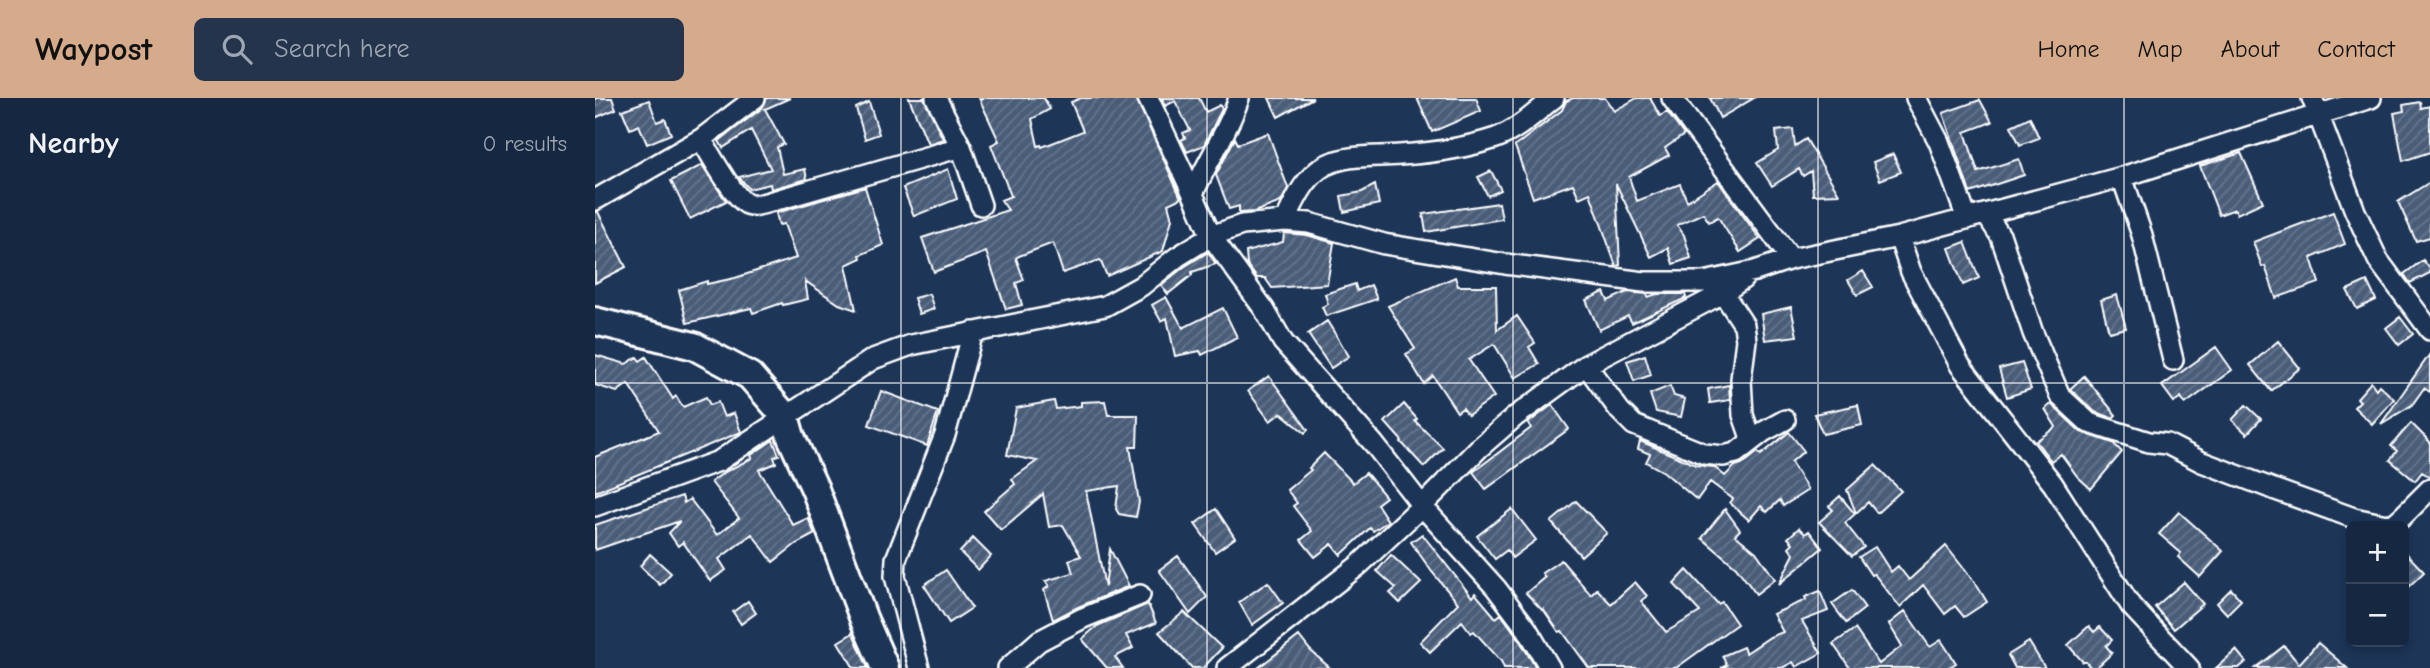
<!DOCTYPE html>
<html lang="en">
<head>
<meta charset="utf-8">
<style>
  :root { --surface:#162841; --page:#23344c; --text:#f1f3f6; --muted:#9ea6b1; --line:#35445a; --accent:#d6ab8b }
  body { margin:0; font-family:"Comic Neue",sans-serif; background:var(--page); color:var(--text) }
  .controls { position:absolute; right:21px; bottom:21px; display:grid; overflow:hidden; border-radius:10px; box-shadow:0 4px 10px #0003 }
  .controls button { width:63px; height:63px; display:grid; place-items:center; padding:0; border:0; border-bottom:2px solid var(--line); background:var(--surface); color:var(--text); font:35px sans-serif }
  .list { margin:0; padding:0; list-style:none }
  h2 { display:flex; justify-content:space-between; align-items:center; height:91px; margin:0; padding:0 28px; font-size:30px }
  h2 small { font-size:23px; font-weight:400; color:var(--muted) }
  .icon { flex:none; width:38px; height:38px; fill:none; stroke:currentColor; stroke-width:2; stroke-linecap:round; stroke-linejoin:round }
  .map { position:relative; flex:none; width:1835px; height:570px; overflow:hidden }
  header { display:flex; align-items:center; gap:42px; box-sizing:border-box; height:98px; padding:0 35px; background:var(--accent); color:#111 }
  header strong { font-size:33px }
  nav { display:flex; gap:38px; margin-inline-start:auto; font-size:24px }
  .search { width:490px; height:63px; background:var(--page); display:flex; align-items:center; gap:18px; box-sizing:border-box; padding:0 24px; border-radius:10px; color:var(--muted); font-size:26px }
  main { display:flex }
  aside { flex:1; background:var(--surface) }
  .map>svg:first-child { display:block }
  .building { fill:url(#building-hatch); stroke:#fff; stroke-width:2 }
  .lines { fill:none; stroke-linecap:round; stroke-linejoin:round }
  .street-casing { stroke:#fff; stroke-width:24 }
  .secondary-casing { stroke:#fff; stroke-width:32 }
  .street { stroke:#1d3557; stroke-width:19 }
  .secondary { stroke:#1d3557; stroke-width:26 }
  .grid { fill:none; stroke:#fff; stroke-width:2; stroke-opacity:0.55 }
</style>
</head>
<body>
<header>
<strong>Waypost</strong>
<div class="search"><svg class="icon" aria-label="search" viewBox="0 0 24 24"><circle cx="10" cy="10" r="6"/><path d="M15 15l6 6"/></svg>Search here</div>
<nav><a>Home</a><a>Map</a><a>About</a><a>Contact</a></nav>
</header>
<main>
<aside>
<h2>Nearby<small>0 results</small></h2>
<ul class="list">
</ul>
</aside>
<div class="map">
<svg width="1835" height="570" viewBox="0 0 1835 570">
  <defs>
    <pattern id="building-hatch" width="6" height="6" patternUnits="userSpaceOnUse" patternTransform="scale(1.75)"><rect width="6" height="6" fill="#4a5d79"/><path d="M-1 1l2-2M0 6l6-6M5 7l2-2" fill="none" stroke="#65758d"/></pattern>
  </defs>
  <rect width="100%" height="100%" fill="#1d3557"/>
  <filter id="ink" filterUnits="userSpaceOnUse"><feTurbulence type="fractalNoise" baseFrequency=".0143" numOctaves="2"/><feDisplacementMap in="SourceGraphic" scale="14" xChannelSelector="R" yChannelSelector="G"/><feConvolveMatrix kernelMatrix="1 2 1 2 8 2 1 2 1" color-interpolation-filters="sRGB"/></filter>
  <g filter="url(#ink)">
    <path class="building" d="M0 0H17L21 11 0 20Z
      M172 0H195L170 11 189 46 182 49 188 76 210 71 212 81 176 91 175 86 154 91 144 79 176 71 156 32 128 50 124 43 167 10Z
      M314 0H329L348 41 333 46Z
      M384 0H449L455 11 437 21 443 48 446 47 447 49 488 33 476 4 486 0H541L586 100 573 106 577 121 568 153 512 178 505 162 468 175 458 145 424 158 421 160 429 182 421 185 427 207 411 211 391 154 339 174 327 140 413 112 406 102 416 98 396 47 404 43Z
      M567 0H604L611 14 625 7 627 11 609 47 592 54 586 42 590 40 588 35 595 32 580 3 570 8Z
      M674 0H718L683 19Z
      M822 0H881L886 13 837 34Z
      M978 0H1010L1019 13 1042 0H1055L1065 18 1072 14 1089 37 1070 50 1074 57 1034 79 1042 103 1085 86 1092 103 1123 83 1165 141 1145 154 1123 119 1114 124 1108 115 1082 127 1089 137 1096 160 1078 166 1073 150 1056 159 1021 86 1025 167 1021 168 995 95 984 100 978 86 938 100 920 48 967 12 971 3Z
      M1115 0H1159L1125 20Z
      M54 2 62 24 70 21 76 36 52 46 44 27 35 31 27 12Z
      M1385 2 1397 24 1370 34 1383 74 1424 61 1429 77 1375 95 1348 15Z
      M274 4 284 36 270 41 261 10Z
      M1825 4 1826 10 1835 8V54L1808 63 1799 15 1809 13 1808 7Z
      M1435 19 1444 40 1425 47 1416 28Z
      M1198 31 1200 48 1211 41 1244 96 1218 97 1216 73 1208 78 1204 71 1177 88 1162 65 1183 52 1181 33Z
      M673 35 693 90 686 104 659 114 644 115V108L634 111 621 77 640 40 643 46Z
      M1646 55 1668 104 1642 116 1640 111 1624 117 1605 68Z
      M1298 56 1306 74 1285 82 1278 64Z
      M107 67 131 103 95 121 76 83Z
      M353 71 362 101 319 118 308 90Z
      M896 73 906 92 893 98 883 79Z
      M1835 84V139L1821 143 1803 104Z
      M780 87 784 106 749 114 746 98 767 94Z
      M270 89 288 147 265 157 266 160 251 167 261 212 244 206 210 183 213 201 188 207 187 205 158 215 156 210 92 225 84 192 112 183V186L140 180 201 160 189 126 184 127 181 115Z
      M904 105 907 121 831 134 828 116Z
      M0 114H3L31 169 0 185Z
      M1738 114 1750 146 1716 160 1724 185 1681 200 1670 168 1667 169 1658 144Z
      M689 135 712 137 739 145 732 186 677 190 670 180H662L652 167 651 154 688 144Z
      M1370 144 1384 180 1368 187 1354 150Z
      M613 154 621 166 597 174V177L573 196 566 187 589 169Z
      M1828 162 1835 171V175L1815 185 1809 176Z
      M1268 173 1278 189 1262 197 1253 182Z
      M860 179 863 188H901L902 232 922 218 940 245 934 249 944 266 920 280 899 246 874 262 899 299 873 317 868 310 862 314 838 278 829 286 811 256 820 251 793 208Z
      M1772 183 1781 202 1762 211 1752 192Z
      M760 186 762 193 776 187 782 201 731 218 727 209 733 206 730 196Z
      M1009 194 1013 203 1032 194 1052 196 1053 199 1062 196H1090L1091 200 1037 225 1033 218 1004 232 991 202Z
      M334 196 339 211 324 216 319 200Z
      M1522 197 1531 230 1514 234 1506 202Z
      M571 199 588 230 628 210 642 239 607 257 605 253 580 258 572 220 566 223 557 207Z
      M1196 209 1202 238 1170 242 1166 216Z
      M1805 219 1818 236 1804 247 1791 230Z
      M732 223 754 258 736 270 713 236Z
      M1683 243 1705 270 1676 293 1655 267Z
      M1621 249 1637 272 1590 306 1586 299 1579 304 1567 288Z
      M1835 256V294L1829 290 1817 307 1786 326Z
      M0 257 31 266 42 259 45 263 51 259 78 301 81 298 88 309 111 299 115 307 123 304 129 319 139 315 146 334 0 394V359L64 333 33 286 22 294 0 287Z
      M1050 257 1056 277 1039 283 1032 263Z
      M1427 265 1436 291 1412 299 1404 271Z
      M674 278 713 332 710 335 686 315 675 323 653 293Z
      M1489 278 1521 317 1518 320 1500 314 1475 291Z
      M1776 284 1781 291 1784 287 1799 301 1777 326 1759 309 1765 303 1762 300Z
      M1134 287 1135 302 1115 305 1113 291Z
      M1075 288 1079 298 1090 301 1086 319 1061 314 1055 296Z
      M286 293 343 314 332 348 274 327Z
      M459 303 461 311 486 308V304L510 303 513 317H543L542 349H535L544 404 541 419 524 416 521 411 524 388 491 393 510 489 515 451 534 488 483 509 458 522 449 492 454 488 450 483 478 475 474 462 486 458 468 427 454 429 448 396 406 432 389 413 420 386 417 381 442 363 412 357 421 310Z
      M809 306 822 321 820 323 848 350 829 369 806 344 807 343 790 324Z
      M1456 306 1486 334 1518 345 1527 354 1496 391 1482 378 1466 356 1456 363 1441 343 1461 329 1450 311Z
      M957 307 974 331 891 391 878 374 936 330 933 325Z
      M1263 307 1267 327 1228 336 1219 316Z
      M1651 307 1666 321 1652 336 1637 322Z
      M1816 325 1835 344V379L1827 374 1820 383 1795 362 1802 353 1796 348Z
      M1194 334 1209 353 1196 364 1213 392 1188 408 1185 402 1172 414 1166 408 1154 422 1135 405 1138 401 1115 384 1102 402 1069 374 1051 364 1055 356 1043 351 1045 343 1101 367 1119 369 1130 378 1140 368 1149 365 1163 354 1166 357Z
      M178 342 184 357 179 359 181 365 164 372 198 427 213 420 220 436 201 446 178 464 157 436 124 461 131 472 115 483 88 444 83 448 74 435 85 423 0 452V427L87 398 89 405 95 401 122 437 144 420 116 384 128 375 157 360 156 357Z
      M729 355 758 385 771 375 791 399 782 406 793 423 778 433 775 430 746 457 737 446 720 459 706 442 717 433 698 408 702 405 692 392 716 372 714 370Z
      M1280 367 1306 393 1282 415 1273 404 1261 415 1252 392Z
      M1245 398 1260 416 1250 425 1269 449 1257 458 1224 424 1238 412 1234 408Z
      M981 403 1012 435 986 458 956 424Z
      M621 411 640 440 620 454 600 426Z
      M917 411 941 442 917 460 912 452 900 461 882 438Z
      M1130 411 1145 432 1140 437 1161 454 1180 481 1161 496 1141 469 1107 440Z
      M1584 414 1628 453 1605 479 1583 459 1586 455 1564 436Z
      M1204 430 1210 436 1214 433 1227 450 1184 486 1199 456 1194 449 1198 445 1193 440Z
      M827 436 877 499 880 495 901 520 906 516 922 538 941 570H909L906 563 879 533 876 535 867 523 835 554 825 544 863 505 837 474 816 444Z
      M378 440 396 458 383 472 365 454Z
      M1351 448 1381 486 1392 504 1369 519 1360 508 1350 516 1328 487 1305 509 1279 476 1276 477 1264 459 1280 449 1296 474 1303 468 1314 482Z
      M1809 453 1829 474 1809 493Z
      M55 456 76 475 65 487 45 468Z
      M796 457 826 485 805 505 795 495 801 490 782 473Z
      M583 458 612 499 595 516 564 472Z
      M966 462 996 497 1002 491 1016 506 1040 484 1052 498 1046 503 1071 534 1105 514 1079 486 1092 472 1123 506 1127 504 1142 526 1081 570H994L967 533 964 534 948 511 947 512 931 495 950 479 947 475Z
      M351 472 377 510 354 525 329 487Z
      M673 484 688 505 657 527 644 504Z
      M1589 484 1608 506 1579 531 1560 509Z
      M1636 491 1646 502 1632 516 1622 505Z
      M1257 492 1270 510 1251 525 1237 506Z
      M1225 493 1233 513 1207 523 1226 555 1201 569 1198 564 1187 570H1126L1132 567 1127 558 1148 549 1151 555 1175 539 1188 534 1178 516 1211 502 1210 499Z
      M153 503 161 515 146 526 138 514Z
      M553 506 561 525 531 537 538 550 520 559 528 570H512L487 541 502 528Z
      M1310 513 1335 549 1346 542 1361 565 1353 570H1255L1238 546 1260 531 1284 566 1307 548 1294 526Z
      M589 514 627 550 608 570H597L564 534Z
      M1494 528 1499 534 1505 529 1517 542 1511 548 1517 555 1501 570H1496L1491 564H1488L1473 547Z
      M258 535 273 570H259L243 544Z
      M704 538 715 552 735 570H663Z
      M1434 544 1450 570H1420L1413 557Z
      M1723 545 1752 570H1661L1689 548 1704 566Z
      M1641 552 1651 564 1644 570H1621Z"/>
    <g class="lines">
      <g class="street-casing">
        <path id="street" d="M341 0 366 49 386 107
          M553 0 598 96 616 138 669 211 688 244 779 346 827 408 901 490 932 531 955 570
          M1077 0 1196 161
          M1321 0 1344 44 1372 121
          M1717 0 1760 113 1783 162 1835 232
          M106 41C114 54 139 100 152 106 161 110 175 103 185 101L366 49
          M1527 79 1547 137 1578 262
          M598 96C612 63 633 34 644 0
          M0 102 106 41 160 0
          M1391 116 1406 139 1438 235 1465 298 1494 325 1554 344 1572 346 1607 364 1681 392 1759 420 1791 427 1800 425 1808 418 1835 391
          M690 123C700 103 709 79 731 67 753 56 781 59 805 57 837 55 871 50 901 40 923 32 941 14 959 0
          M1304 139 1316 174 1365 267 1458 386 1536 508 1594 570
          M1128 195 1149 227 1151 242 1146 281 1148 317 1155 337 1154 345
          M991 267 1025 313 1039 327 1110 356 1128 358 1141 355 1168 334 1190 322
          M0 408 124 363 278 261 316 247 510 208 546 188 582 159 616 138 647 127 690 123 714 125 789 146 910 166 1049 184H1109L1160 173 1196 161 1304 139 1527 79 1776 0
          M324 570 300 478 301 461 350 337 378 234
          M413 570 444 543 488 520 545 497
          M632 570 764 467 827 408 884 350 921 318 991 267 1128 195 1148 181"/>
      </g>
      <g class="secondary-casing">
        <path id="secondary" d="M0 223 99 248 155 278 190 318 196 339 220 391 269 522 290 570"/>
      </g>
      <use href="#street" class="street"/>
      <use href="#secondary" class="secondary"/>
    </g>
  </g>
  <path class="grid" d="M306 0V570M612 0V570M918 0V570M1223 0V570M1529 0V570M0 285H1835"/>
</svg>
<div class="controls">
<button>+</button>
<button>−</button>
</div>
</div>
</main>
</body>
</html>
